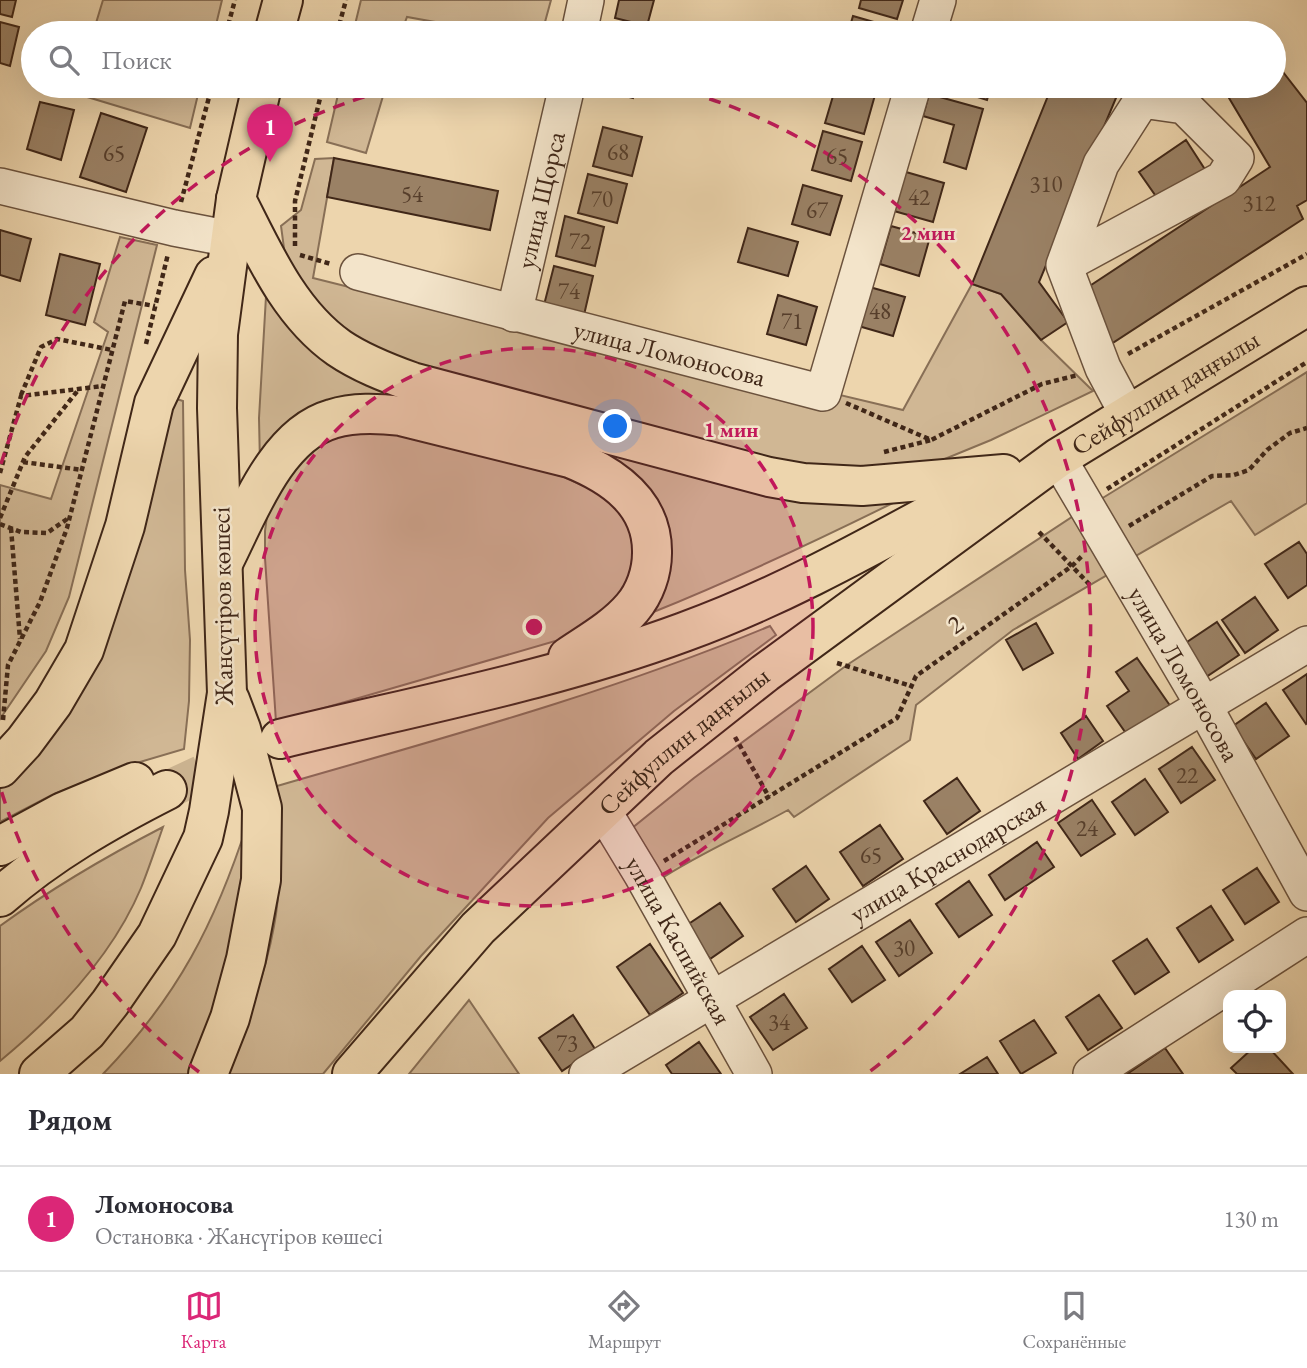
<!DOCTYPE html>
<html lang="ru">
<head>
<meta charset="utf-8">
<style>
  :root { --surface:#fff; --page:#f7f7f7; --text:#2b2b33; --muted:#7c7c81; --line:#e1e1e2; --accent:#db2777 }
  body { margin:0; font-family:"EB Garamond",serif; background:var(--page); color:var(--text) }
  .controls { position:absolute; right:21px; bottom:21px; display:grid; overflow:hidden; border-radius:14px; box-shadow:0 7px 28px #0002 }
  .controls button { width:63px; height:63px; display:grid; place-items:center; padding:0; border:0; border-bottom:2px solid var(--line); background:var(--surface); color:var(--text); font:35px sans-serif }
  .you { position:absolute; left:616px; top:427px; width:24px; height:24px; margin:-18px; border:5px solid #fff; border-radius:50%; background:#1a73e8; box-shadow:0 0 0 10px #1a73e833 }
  .badge { display:grid; place-items:center; width:46px; height:46px; border-radius:50%; background:var(--accent); color:#fff; font-size:23px; font-weight:700 }
  .pin { position:absolute; translate:-50% -58px; filter:drop-shadow(0 2px 4px #0008) }
  .pin::after { content:''; position:absolute; top:37px; width:24px; height:21px; background:inherit; clip-path:polygon(0 0,100% 0,50% 100%) }
  .list { margin:0; padding:0; list-style:none }
  h2 { display:flex; justify-content:space-between; align-items:center; height:91px; margin:0; padding:0 28px; font-size:30px }
  h2 small { font-size:23px; font-weight:400; color:var(--muted) }
  .list li { display:grid; grid-template-columns:46px 1fr auto; gap:21px; align-items:center; box-sizing:border-box; height:105px; padding:0 28px; border-top:2px solid var(--line) }
  .list b { display:block; font-size:26px; white-space:nowrap }
  .list p { margin:0; font-size:23px; white-space:nowrap; color:var(--muted) }
  .list em { font-size:23px; font-style:normal; color:var(--muted) }
  .icon { flex:none; width:38px; height:38px; fill:none; stroke:currentColor; stroke-width:2; stroke-linecap:round; stroke-linejoin:round }
  .map { position:relative; flex:none; width:1307px; height:1074px; overflow:hidden }
  .search { position:absolute; background:var(--surface); box-shadow:0 7px 28px #0002; left:21px; right:21px; top:21px; height:77px; display:flex; align-items:center; gap:18px; box-sizing:border-box; padding:0 24px; border-radius:38px; color:var(--muted); font-size:26px }
  .sheet { height:196px; background:var(--surface) }
  nav { display:flex; justify-content:space-around; align-items:center; box-sizing:border-box; height:98px; border-top:2px solid var(--line); background:var(--surface); font-size:19px; color:var(--muted) }
  nav a { display:grid; justify-items:center; gap:4px }
  nav .on { color:var(--accent) }
  .map>svg:first-child { display:block }
  .green { fill:#d0b794; stroke:#886f56; stroke-width:2 }
  .building { fill:#9a8165; stroke:#402718; stroke-width:2 }
  .lines { fill:none; stroke-linecap:round; stroke-linejoin:round }
  .major-tunnel { stroke:#cab28f; stroke-width:38; stroke-dasharray:38 19; stroke-linecap:butt }
  .minor-casing { stroke:#6b523d; stroke-width:38 }
  .major-casing { stroke:#402718; stroke-width:42 }
  .path { stroke:#402718; stroke-width:4.5; stroke-dasharray:5 3.5; stroke-linecap:butt }
  .minor { stroke:#f3e4ca; stroke-width:35 }
  .major { stroke:#edd5ad; stroke-width:38 }
  .ring { fill:none; stroke:#c2185b; stroke-width:3.5; stroke-dasharray:12 9 }
  .labels { text-anchor:middle; stroke-width:5; stroke-linejoin:round; paint-order:stroke }
  .number-label { font-size:23px; fill:#563e2b }
  .street-label { font-size:26px; fill:#402718; stroke:#f3e4ca }
  .centre { fill:#c2185b; stroke:#f3e4ca; stroke-width:3.5 }
  .ring-label { font-size:21px; text-anchor:middle; font-weight:bold; fill:#c2185b; stroke:#f3e4ca; stroke-width:5; stroke-linejoin:round; paint-order:stroke }
</style>
</head>
<body>
<div class="map">
<svg width="1307" height="1074" viewBox="0 0 1307 1074">
  <rect width="100%" height="100%" fill="#edd5ad"/>
  <filter id="stains"><feTurbulence type="fractalNoise" baseFrequency=".00286" numOctaves="4"/><feColorMatrix values="0 0 0 0 .2 0 0 0 0 .09 0 0 0 0 .02 0 0 0 .5 -.17"/></filter>
  <radialGradient id="worn" r=".72"><stop offset=".6" stop-color="#630" stop-opacity="0"/><stop offset="1" stop-color="#630" stop-opacity=".3"/></radialGradient>
  <path class="green" d="M103 0H222L214 33H93Z
    M361 0H551L542 33H496L407 17 401 33H353Z
    M76 86H200L190 128 74 93Z
    M340 86H386L366 153 327 142Z
    M334 158 313 278 825 406 836 394 903 410 972 284 1001 294 1041 340 1093 391 991 440 935 463 838 477 350 347 286 263 281 226 301 210 315 159Z
    M120 237 157 245 69 597 46 651 0 719V485L51 499 108 332 94 322Z
    M267 279 354 375 919 490C831 534 743 576 651 613L659 516 410 404 260 464 259 418Z
    M1307 372V503L1255 535 1231 501 1132 558 1101 499Z
    M167 396 183 401 185 570 190 640 189 701 184 749 123 767 52 795 0 822V778L19 760Z
    M371 429 405 431 564 477 595 491 618 507 631 528 638 576 593 630 276 722 265 558V531L269 501 308 450 336 435Z
    M1075 515 1107 575 1013 630 916 705 910 740 794 817 788 810C745 834 700 853 659 880L626 833 694 778 847 665Z
    M770 626 776 635 674 711 548 818 421 956 323 1074H225C245 1026 265 977 274 926 283 880 278 832 277 786 443 738 610 693 770 626Z
    M248 822 235 952 190 1074H103C178 996 215 924 248 822Z
    M163 827C156 847 149 868 141 888 112 957 57 1014 0 1061V926C52 888 105 857 163 827Z
    M469 1000 519 1074H409Z"/>
  <path class="building" d="M0 0H16L12 17 0 14Z
    M619 0H654L647 26 615 18Z
    M861 0H903L897 19 859 8Z
    M853 16 891 27 889 33H848Z
    M0 22 19 27 10 66 0 63Z
    M1276 63 1307 103V200L1297 206 1303 219 1108 346 1076 295 1270 167 1229 98 1245 86H1274V65Z
    M595 86H636L633 98 594 88Z
    M836 86 875 95 864 134 825 123Z
    M949 86H991L987 100 949 88Z
    M1052 86H1121L1039 282 1068 322 1041 340 1001 294 972 284Z
    M929 94 983 109 966 169 944 162 954 125 923 116Z
    M40 102 74 110 61 160 27 149Z
    M101 113 147 128 126 192 80 177Z
    M603 127 642 137 632 176 593 166Z
    M823 131 862 142 851 181 812 170Z
    M1186 140 1206 171 1160 202 1139 172Z
    M334 158 498 191 490 230 327 197Z
    M906 172 944 183 933 222 894 211Z
    M588 174 627 184 617 223 578 213Z
    M803 185 842 196 830 235 792 224Z
    M565 216 604 227 595 266 556 256Z
    M891 226 930 237 919 276 880 264Z
    M748 228 798 242 788 276 738 262Z
    M0 230 31 239 20 281 0 275Z
    M60 254 100 264 85 325 46 315Z
    M554 266 593 276 584 315 544 305Z
    M866 286 905 297 893 336 855 325Z
    M778 295 817 307 806 345 767 334Z
    M1299 542 1307 554V585L1288 598 1265 564Z
    M1255 597 1278 630 1245 653 1222 620Z
    M1217 622 1239 655 1206 677 1184 644Z
    M1036 623 1053 653 1023 670 1006 640Z
    M1137 658 1173 710 1130 739 1107 706 1129 691 1116 672Z
    M1307 674V723L1306 724 1283 690Z
    M1266 703 1289 736 1256 759 1233 726Z
    M1086 716 1103 741 1078 759 1061 733Z
    M1192 747 1215 780 1181 803 1159 769Z
    M957 778 980 811 947 834 924 801Z
    M1145 779 1168 812 1135 835 1112 802Z
    M1092 800 1115 834 1081 856 1058 823Z
    M880 825 903 859 863 886 840 852Z
    M1037 842 1054 867 1005 900 989 875Z
    M806 866 829 899 796 922 773 889Z
    M1257 868 1279 902 1245 924 1223 890Z
    M969 881 992 915 959 937 936 904Z
    M720 903 743 936 710 959 687 925Z
    M1211 906 1233 940 1199 962 1177 928Z
    M910 920 932 953 899 976 876 942Z
    M1147 939 1169 972 1135 994 1113 961Z
    M650 944 683 993 650 1015 617 967Z
    M862 946 885 980 852 1002 829 969Z
    M784 994 807 1028 773 1050 750 1017Z
    M1099 995 1122 1028 1088 1050 1066 1017Z
    M573 1015 595 1049 562 1071 539 1038Z
    M1034 1020 1056 1053 1021 1074 1000 1041Z
    M699 1042 721 1074H672L666 1065Z
    M1165 1048 1183 1074H1127Z
    M1253 1048H1269L1293 1074H1237L1231 1068Z
    M987 1057 998 1074H960Z"/>
  <g class="lines">
    <path class="major-tunnel" d="M167 790 243 755"/>
    <g class="minor-casing">
      <g id="minor">
        <path d="M579 33 586 0"/>
        <path d="M928 33 938 0"/>
        <path d="M0 186 174 228 231 239"/>
        <path d="M1064 265 1223 179 1236 158 1184 106 1142 100 1101 164 1064 265 1103 368 1128 415"/>
        <path id="s1" d="M358 272 823 393 913 86"/>
        <path id="s2" d="M514 314 567 86"/>
        <path id="s3" d="M1058 458 1204 706 1307 893"/>
        <path id="s4" d="M602 809 642 875 754 1074"/>
        <path id="s5" d="M587 1074 1307 644"/>
        <path d="M1091 1074 1307 935"/>
      </g>
    </g>
    <g class="major-casing">
      <g id="major">
        <path d="M274 33 283 0"/>
        <path d="M236 199C263 252 289 313 339 348 361 363 387 373 412 382L769 477 803 483 862 486 1004 474"/>
        <path d="M224 561C248 514 276 435 332 419 354 412 377 413 401 416L570 458C612 475 653 502 652 553 652 572 645 593 632 608 615 628 590 642 568 657"/>
        <path d="M280 739C415 706 554 680 684 632 792 593 892 534 993 480"/>
        <path d="M0 768 24 742 53 703 84 650 125 526 154 403 214 276"/>
        <path d="M0 846 63 812 135 782"/>
        <path d="M0 897C50 853 108 820 167 790"/>
        <path d="M39 1074 87 1032 110 1003 157 935 203 838 209 811 227 693 217 408 218 334 236 199 262 86"/>
        <path d="M208 1074 230 1018 246 959 261 880 262 808 241 729 230 700"/>
        <path id="s6" d="M352 1074 478 928 659 757 765 673 1058 458 1307 306"/>
      </g>
    </g>
    <path class="path" d="M226 33 235 0
      M337 33 346 0
      M181 202 212 86
      M295 246V201L323 86
      M300 255 331 264
      M146 344 168 254
      M1128 354 1307 254
      M21 395 41 347 57 339 112 350
      M846 403 931 440 1042 384 1078 375
      M884 452 931 440
      M23 462 82 470
      M0 473 21 396 103 386
      M1107 489 1307 362
      M0 518 25 457 79 389
      M0 524 21 532 47 533 70 517
      M1129 526 1212 476 1234 475 1249 470 1267 450 1290 433 1307 428
      M11 528 20 639
      M1039 532 1090 585
      M837 663 911 686
      M3 720 8 665 40 602 67 528 125 301 155 306
      M735 737 769 797
      M664 861 897 718 916 676 1072 566 1083 555"/>
    <use href="#minor" class="minor"/>
    <use href="#major" class="major"/>
  </g>
  <circle cx="534" cy="627" r="279" fill="#c2185b" fill-opacity=".12"/>
  <g class="ring">
    <circle cx="534" cy="627" r="279"/>
    <path d="M199 1072A557 557 0 0 1 1 790M1 464A557 557 0 0 1 399 87M669 87A557 557 0 0 1 869 1072"/>
  </g>
  <g class="labels">
    <g class="number-label">
      <text x="618" y="160">68</text>
      <text x="114" y="161">65</text>
      <text x="837" y="164">65</text>
      <text x="1046" y="192">310</text>
      <text x="412" y="202">54</text>
      <text x="919" y="205">42</text>
      <text x="602" y="207">70</text>
      <text x="1259" y="211">312</text>
      <text x="817" y="218">67</text>
      <text x="580" y="249">72</text>
      <text x="569" y="299">74</text>
      <text x="880" y="319">48</text>
      <text x="792" y="329">71</text>
      <text x="1187" y="783">22</text>
      <text x="1087" y="836">24</text>
      <text x="871" y="863">65</text>
      <text x="904" y="956">30</text>
      <text x="779" y="1030">34</text>
      <text x="567" y="1051">73</text>
    </g>
    <g class="street-label">
      <text dy="9" stroke="none"><textPath href="#s2" startOffset="117">улица Щорса</textPath></text>
      <text dy="9" stroke="none"><textPath href="#s1" startOffset="322">улица Ломоносова</textPath></text>
      <text dy="9" stroke="none"><textPath href="#s6" startOffset="1066">Сейфуллин даңғылы</textPath></text>
      <text transform="translate(222 606) rotate(-91)" y="9">Жансүгіров көшесі</text>
      <text transform="translate(955 624) rotate(-35)" y="9">2</text>
      <text dy="9" stroke="none"><textPath href="#s3" startOffset="250">улица Ломоносова</textPath></text>
      <text dy="9" stroke="none"><textPath href="#s6" startOffset="471">Сейфуллин даңғылы</textPath></text>
      <text dy="9" stroke="none"><textPath href="#s5" startOffset="420">улица Краснодарская</textPath></text>
      <text dy="9" stroke="none"><textPath href="#s4" startOffset="152">улица Каспийская</textPath></text>
    </g>
  </g>
  <circle cx="534" cy="627" r="10" class="centre"/>
  <g class="ring-label">
    <text x="928" y="240">2 мин</text>
    <text x="731" y="437">1 мин</text>
  </g>
  <rect width="100%" height="100%" filter="url(#stains)"/>
  <rect width="100%" height="100%" fill="url(#worn)"/>
</svg>
<div class="controls">
<button><svg class="icon" aria-label="locate" viewBox="0 0 24 24"><circle cx="12" cy="12" r="6"/><path d="M12 2v4M12 18v4M2 12h4M18 12h4"/></svg></button>
</div>
<div class="you"></div>
<div class="pin badge" style="left:270px;top:162px">1</div>
<div class="search"><svg class="icon" aria-label="search" viewBox="0 0 24 24"><circle cx="10" cy="10" r="6"/><path d="M15 15l6 6"/></svg>Поиск</div>
</div>
<section class="sheet">
<h2>Рядом<small></small></h2>
<ul class="list">
<li><span class="badge">1</span><div><b>Ломоносова</b><p>Остановка · Жансүгіров көшесі</p></div><em>130 m</em></li>
</ul>
</section>
<nav>
<a class="on"><svg class="icon" aria-label="map" viewBox="0 0 24 24"><path d="M3 6l6-2 6 2 6-2v14l-6 2-6-2-6 2zM9 4v14M15 6v14"/></svg>Карта</a>
<a><svg class="icon" aria-label="directions" viewBox="0 0 24 24"><path d="M12 3l9 9-9 9-9-9zM9 14v-3h6M13 9l2 2-2 2"/></svg>Маршрут</a>
<a><svg class="icon" aria-label="saved" viewBox="0 0 24 24"><path d="M7 4h10v16l-5-4-5 4z"/></svg>Сохранённые</a>
</nav>
</body>
</html>
